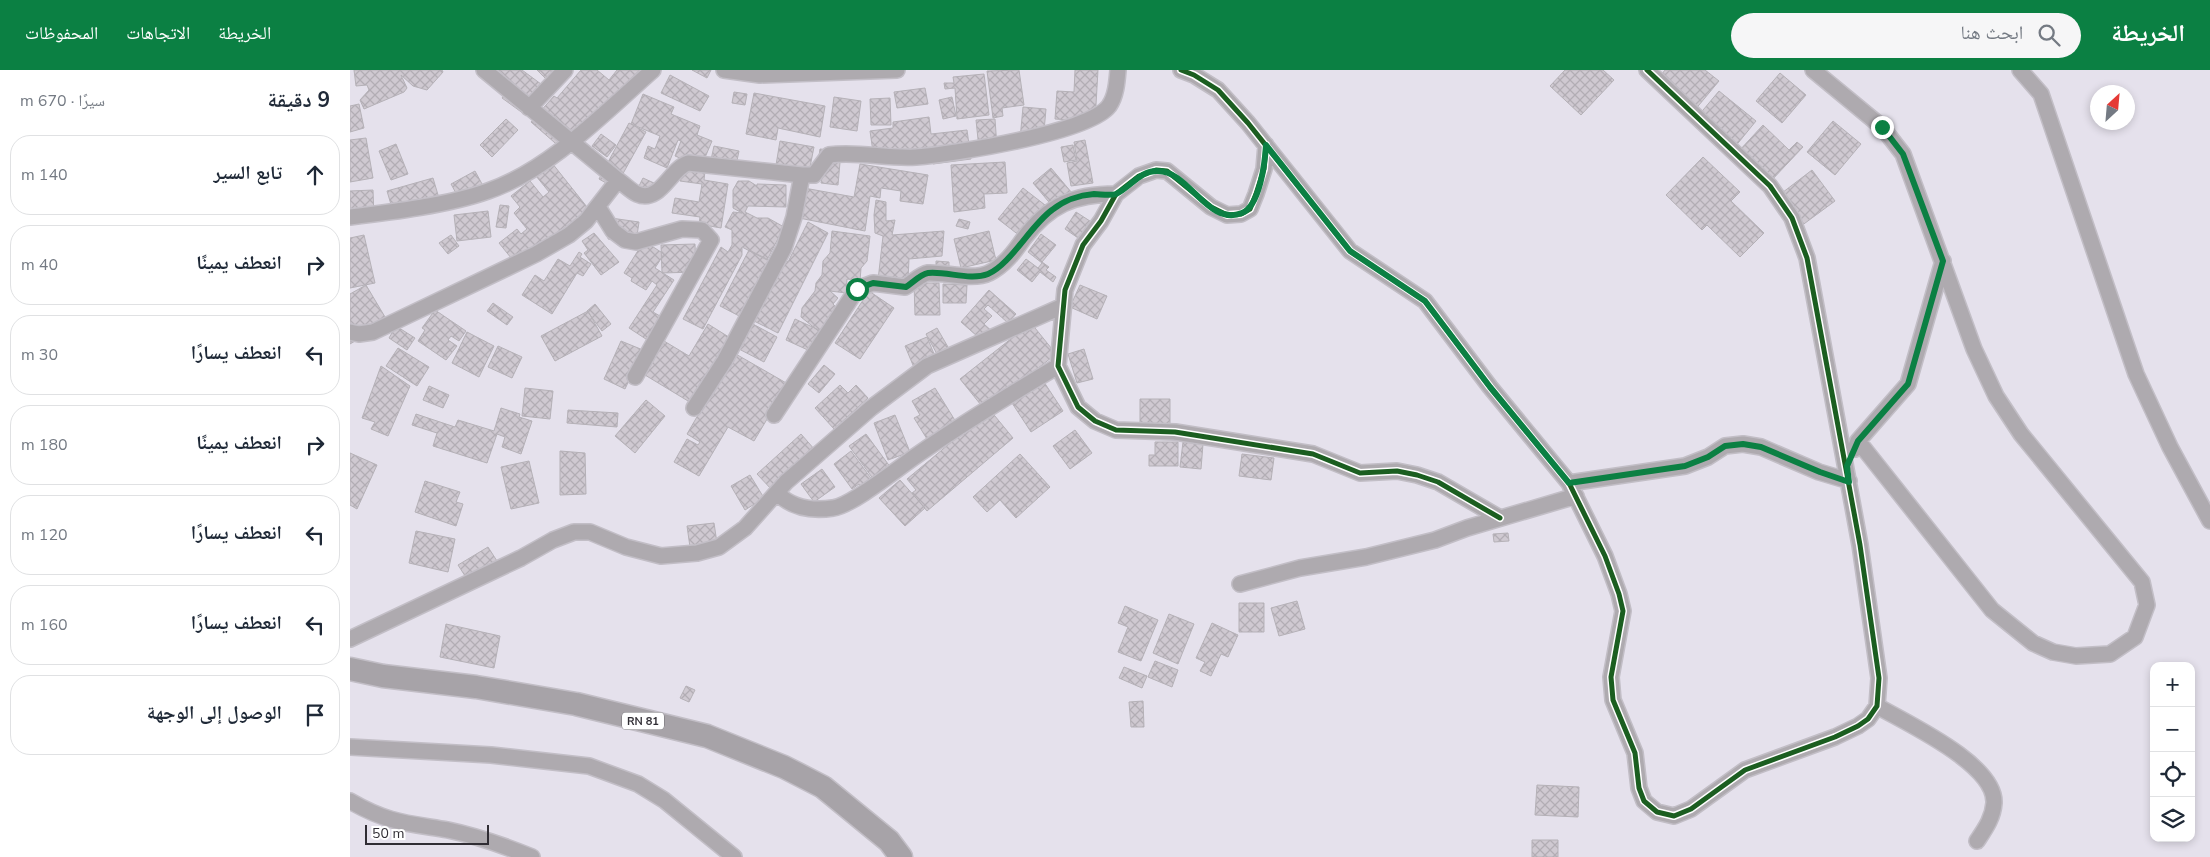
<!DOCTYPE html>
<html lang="ar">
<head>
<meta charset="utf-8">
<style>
  :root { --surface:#fff; --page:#f6f6f7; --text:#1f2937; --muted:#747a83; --line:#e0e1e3; --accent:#0b8043 }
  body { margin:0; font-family:"Nunito Sans","Noto Naskh Arabic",sans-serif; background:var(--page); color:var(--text); direction:rtl }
  .controls { position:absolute; right:15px; bottom:15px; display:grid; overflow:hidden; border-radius:10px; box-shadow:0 2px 8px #0003 }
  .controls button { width:45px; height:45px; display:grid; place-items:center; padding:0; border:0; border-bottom:1px solid var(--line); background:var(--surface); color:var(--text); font:25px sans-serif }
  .compass { position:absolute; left:1740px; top:15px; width:45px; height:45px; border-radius:50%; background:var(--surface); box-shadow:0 2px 8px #0003; rotate:26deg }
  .scale { position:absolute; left:15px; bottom:12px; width:124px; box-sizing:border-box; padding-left:5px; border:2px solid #302d34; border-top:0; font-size:14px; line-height:18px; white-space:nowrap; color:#302d34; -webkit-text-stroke:4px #fff; paint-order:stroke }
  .stop { position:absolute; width:15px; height:15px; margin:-11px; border:4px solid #0b8043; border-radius:50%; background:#fff }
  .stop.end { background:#0b8043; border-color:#fff; box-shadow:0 1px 5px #0008 }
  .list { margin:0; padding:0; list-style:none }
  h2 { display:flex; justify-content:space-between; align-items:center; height:65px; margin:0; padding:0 20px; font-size:21px }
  h2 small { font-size:16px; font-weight:400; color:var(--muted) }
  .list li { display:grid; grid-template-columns:32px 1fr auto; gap:15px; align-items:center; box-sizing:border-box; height:80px; margin:0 10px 10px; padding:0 10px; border:1px solid var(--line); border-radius:20px }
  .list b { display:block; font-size:19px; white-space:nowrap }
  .list em { font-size:16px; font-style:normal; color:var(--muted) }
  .icon { flex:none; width:28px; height:28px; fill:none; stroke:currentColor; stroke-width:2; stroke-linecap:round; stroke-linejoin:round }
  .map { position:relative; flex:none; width:1860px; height:787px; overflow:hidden; direction:ltr }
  header { display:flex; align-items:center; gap:30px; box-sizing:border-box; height:70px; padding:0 25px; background:var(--accent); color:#fff }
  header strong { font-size:24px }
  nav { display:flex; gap:28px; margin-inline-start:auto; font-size:18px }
  .search { width:350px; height:45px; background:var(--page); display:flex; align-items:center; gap:12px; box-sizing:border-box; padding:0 18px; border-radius:28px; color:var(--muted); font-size:19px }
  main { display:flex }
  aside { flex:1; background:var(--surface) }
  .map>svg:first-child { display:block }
  .building { fill:url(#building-cross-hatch); stroke:#b5b1b7 }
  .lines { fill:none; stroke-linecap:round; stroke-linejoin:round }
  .minor-casing { stroke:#c2bec6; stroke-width:18 }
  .primary-casing { stroke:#c2bec6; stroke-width:25 }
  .minor { stroke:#aeaaaf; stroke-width:15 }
  .primary { stroke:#a7a3a8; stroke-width:22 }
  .cycleway-casing { stroke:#fff; stroke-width:8 }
  .cycleway { stroke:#1b5e20; stroke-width:5 }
  .route { stroke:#0b8043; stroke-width:6 }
  .labels { text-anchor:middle; stroke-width:5; stroke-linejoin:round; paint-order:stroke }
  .shield { fill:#fff; stroke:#6e6c71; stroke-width:1 }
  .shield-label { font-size:11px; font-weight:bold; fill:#302d34 }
</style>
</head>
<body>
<header>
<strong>الخريطة</strong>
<div class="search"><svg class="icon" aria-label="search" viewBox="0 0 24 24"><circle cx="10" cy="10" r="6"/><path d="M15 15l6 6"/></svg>ابحث هنا</div>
<nav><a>الخريطة</a><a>الاتجاهات</a><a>المحفوظات</a></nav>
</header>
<main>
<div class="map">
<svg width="1860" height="787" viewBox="0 0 1860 787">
  <defs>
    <pattern id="building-cross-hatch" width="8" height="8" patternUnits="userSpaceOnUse" patternTransform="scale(1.25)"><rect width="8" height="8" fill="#cfc9d1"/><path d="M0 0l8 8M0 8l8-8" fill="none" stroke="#b2adb4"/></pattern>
  </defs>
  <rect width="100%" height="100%" fill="#e5e1ec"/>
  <path class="building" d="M4 0H92L93 2 77 20 63 16 51 5 57 18 54 22 14 39 10 30 19 20 17 15 6 16Z
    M138 0H172L195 17 174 44 152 28 161 16Z
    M187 0H211L199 12Z
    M231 0H247L259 10 267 0H295L212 79 181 52 204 26 207 28Z
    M342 0H361L357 8Z
    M669 0 674 35 652 38 653 46 643 48 637 1Z
    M725 0H748L745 52 705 49 707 21 724 22Z
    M1215 0H1253L1264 10 1231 45 1200 16Z
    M1315 0H1355L1369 11 1344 41 1307 10Z
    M1430 3 1456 25 1432 53 1406 31Z
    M634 4 639 45 607 49 605 18 595 19 594 13H604L603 7Z
    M320 5 359 26 350 41 311 23Z
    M575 18 578 34 547 38 544 22Z
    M1369 21 1406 51 1380 83 1343 52Z
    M384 22 397 24 395 35 382 33Z
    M404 23 475 36 470 67 428 58 426 70 396 64Z
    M293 24 324 37 321 44 350 56 347 65 362 71 351 97 325 86 331 71 328 70 317 98 294 88 298 76 305 79 310 66 281 54Z
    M484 27 511 31 507 61 480 57Z
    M602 27 606 46 593 49 589 30Z
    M540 28 541 55H521L520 29Z
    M9 34 14 58 0 62V36Z
    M673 37 696 39 693 72 670 69Z
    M579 47 581 64 617 60 621 89 583 94 581 81 524 89 520 61 543 58V52Z
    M156 49 168 60 142 87 130 75Z
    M645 49 647 77 629 79 626 50Z
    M1483 51 1511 74 1485 105 1457 82Z
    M279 53 296 62 265 118 249 109Z
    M1413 55 1439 80 1447 72 1453 77 1420 112 1388 82Z
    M251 64 266 75 257 87 242 76Z
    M16 68 23 108 0 112V70Z
    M735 70 743 113 721 116 717 93 727 91 724 72Z
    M430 71 464 77 458 107 425 101Z
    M46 74 58 104 41 110 29 81Z
    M723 75 726 90 714 92 711 77Z
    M364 76 389 81 384 105 359 99Z
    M470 79 491 81 488 115 471 113 473 102 467 101Z
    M1353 87 1390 122 1381 131 1414 163 1390 187 1357 155 1352 160 1316 125Z
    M655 92 657 123 634 124 635 138 604 142 601 95Z
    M202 93 241 142 170 199 149 173 167 159 171 164 177 159 164 143 170 137 161 126 180 111 193 127 199 122 186 106Z
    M510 94 578 105 573 134 550 131 551 121 531 118 530 128 520 126 515 161 449 148 454 118 504 127Z
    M332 98 355 101 354 110 378 114 371 158 349 154 350 147 322 143 325 128 349 132 352 114 330 111Z
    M701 98 722 123 703 137 683 113Z
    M1462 100 1485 131 1447 159 1424 129Z
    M125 101 138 125 119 135 113 122 107 125 101 114Z
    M83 108 91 135 45 148 37 121Z
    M293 108 304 113 298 126 287 120Z
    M388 111H399L407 116V114L436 115V137L398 136 395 142 407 148H418L434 157 417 190 392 177V185L353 259 333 249 371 177 378 182 382 175V160L375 157 383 142 392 143 383 138V120Z
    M673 118 695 135 670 166 648 149Z
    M23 120 24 147H0V121Z
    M526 130 536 132V151L545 150 542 165 594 161 592 186 559 189 558 210H528L533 166 525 163 524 145Z
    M150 135 159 136 156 158 146 157Z
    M138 141 141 167 107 171 104 145Z
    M726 142 743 153 731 170 715 159Z
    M261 148 289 152 286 173 258 169Z
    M609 149 620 152 618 159 606 156Z
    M458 152 478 163 428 263 404 251 435 190 438 192Z
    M482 161 520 166 517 191 511 198 510 211 497 209 496 223 480 221 488 228 483 234 485 236 483 250 472 264 451 247 452 238 465 221 466 213 472 205 473 191 480 183Z
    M639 161 646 190 611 198 604 169Z
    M244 163 269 192 251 205 234 183 238 180 232 171Z
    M691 164 706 175 692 192 699 197 696 200 706 207 703 212 690 202 682 212 667 200 676 189 688 198 692 193 678 182Z
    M14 165 25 213 0 218V168Z
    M101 165 109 176 98 184 89 173Z
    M294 171 314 184 305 198 324 210 303 242 317 250 302 273 279 258 307 215 302 211 296 220 281 211 282 208 274 203Z
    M345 174 346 202 312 203 311 175Z
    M399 180 421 191 393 248 370 236Z
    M229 182 232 184 230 187 241 194 233 206 227 203 202 244 172 225 185 205 194 211 208 189 220 196Z
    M586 191 599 192V203H586Z
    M564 213H589L590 245H565Z
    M593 214 617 215 616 233H593Z
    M16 215 38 252 0 274V224Z
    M730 215 757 226 747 249 720 237Z
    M639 220 666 244 658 253 638 235 634 239 642 246 634 254 645 264 636 274 611 252Z
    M519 221 544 238 510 289 485 273Z
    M143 233 163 247 157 255 137 241Z
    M245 234 261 254 252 261 237 241Z
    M85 240 116 261 109 271 101 266 98 270 107 276 96 290 68 271 75 260 72 258Z
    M238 241 252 266 205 291 191 266Z
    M445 249 469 260 460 281 436 270Z
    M401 253 427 267 414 292 387 278Z
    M681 253 706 284 635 340 610 309Z
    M358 254 382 269 343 334 295 305 314 271 339 286Z
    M46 256 65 268 57 280 39 268Z
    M587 258 598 277 587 284 576 264Z
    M117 262 144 276 129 307 102 293Z
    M577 267 587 291 565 300 555 276Z
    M271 271 293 280 275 319 254 309Z
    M148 276 172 287 162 308 138 297Z
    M48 278 79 297 67 316 36 296Z
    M734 279 743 309 727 313 718 284Z
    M384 283 438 314 404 371 378 357 349 406 324 392 337 369 348 375 350 372 337 364Z
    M474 295 485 304 469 323 458 314Z
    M31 296 60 316 38 366 21 359 25 352 12 348Z
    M694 312 713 341 681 362 662 333Z
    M490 315 498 323 506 315 518 328 484 359 465 338Z
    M79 316 99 325 93 338 73 330Z
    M175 318 203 321 200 349 172 346Z
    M585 318 606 352 577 369 564 348 570 345 562 331Z
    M790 329H820V361L790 360Z
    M296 330 315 346 285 383 265 366Z
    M151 338 170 344 169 347 182 351 171 384 152 377 155 367 147 364 137 393 83 376 87 363 62 355 66 344 105 357 108 350 144 361Z
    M218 340 268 343 267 357 217 353Z
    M640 340 663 368 577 441 562 423 566 420 557 409Z
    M545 345 560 382 538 390 524 353Z
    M725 360 742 383 720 399 703 376Z
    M451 364 465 380 422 420 407 404Z
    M516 364 541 398 524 410 499 376Z
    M805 372H828V396H799V385H805Z
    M833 372 853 374 851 399 830 397Z
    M210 381 235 383 236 424 210 425Z
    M501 381 523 411 512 419 509 414 502 419 484 394Z
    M0 383 27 395 7 439 0 435Z
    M670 384 700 417 666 448 650 430 637 442 623 427Z
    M892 384 924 388 921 410 889 406Z
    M179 391 189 433 161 439 151 397Z
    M472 399 485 417 464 432 451 414Z
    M400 405 414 428 395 440 381 416Z
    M550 410 575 438 555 456 529 428Z
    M75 411 110 422 106 432 113 434 106 456 65 442Z
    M364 453 367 473 340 477 337 456Z
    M66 461 105 469 98 502 59 493Z
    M1158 463 1159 471 1144 472 1143 464Z
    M138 477 147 491 117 509 108 495Z
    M947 531 955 559 929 566 921 538Z
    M889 533H914V562H889Z
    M775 536 808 550 791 591 768 582 778 557 768 553Z
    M819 544 844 554 828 594 803 583Z
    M862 553 888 565 878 587 871 584 861 606 850 601 855 592 846 588Z
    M96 554 150 566 144 598 90 587Z
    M805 591 828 600 822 617 798 607Z
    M774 597 797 606 792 618 769 608Z
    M336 616 345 620 339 632 330 628Z
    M793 631 794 657H781L779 632Z
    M1187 715 1229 717 1228 747 1185 745Z
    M1182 770H1208V787H1182Z"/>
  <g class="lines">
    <g class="minor-casing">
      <path id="minor" d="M134 0 268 110C274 114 281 121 287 124 310 134 320 99 338 93L452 105H464L479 85C508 81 537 89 566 87 602 84 739 63 759 36 766 26 767 12 768 0
        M374 0 410 5 547 0
        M831 0 844 5 868 20 898 53 1000 181 1075 231 1140 317 1219 413 1255 486 1269 524 1273 541 1261 607 1263 630 1285 683 1289 718 1294 731 1307 742 1324 746 1341 739 1395 700 1485 667 1508 656 1518 649 1527 636 1529 608 1510 475 1457 188 1442 148 1420 116 1297 0
        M1463 0 1532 57 1553 84 1624 279 1646 326 1671 364 1792 512 1797 535 1785 567 1760 584 1726 586 1703 582 1683 573 1642 540 1508 371
        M1670 0 1691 24 1786 304 1820 377 1860 451
        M179 38 215 0
        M916 75 914 99 906 124 900 139 891 144 877 145 861 137 817 101 806 100 789 106 766 124 751 151 733 175 715 220 708 296 728 337 745 351 766 360 825 362 963 384 1010 403 1047 401 1067 405 1088 412 1150 448
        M248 137 263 161 275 170 286 172 332 159 352 160 361 170 285 307
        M0 147C42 142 99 135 138 121 200 100 255 42 303 0
        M0 262 9 264 23 262 186 184 219 165 236 151 268 110
        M344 338 375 290 434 178 444 147 452 105
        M424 345 507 219 523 213 555 217C562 213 571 204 578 203 595 202 623 211 639 203 654 196 665 181 674 168 699 135 724 124 766 124
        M1505 379 1508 371 1558 314 1593 191
        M1219 413 1335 396 1358 387 1375 376 1393 374 1411 377 1469 402 1499 411
        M427 423C442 438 463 441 483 438 502 436 552 395 570 383 615 352 661 324 708 296
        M890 514 950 498 1016 487 1085 470 1117 458 1226 426
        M0 569 171 488 203 470 224 462H240L276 477 311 486 347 483 369 477 395 458 436 412 521 338 577 296 713 236
        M1527 636C1556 653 1646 694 1644 733 1643 748 1635 759 1627 771
        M0 677 141 685 239 696 288 714 314 730 384 787
        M0 731C38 753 57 753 98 760 127 766 155 776 182 787"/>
    </g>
    <g class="primary-casing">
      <path id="primary" d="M0 599 33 606 126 617 226 634 357 666 434 697 473 717 539 771 551 787"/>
    </g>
    <use href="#minor" class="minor"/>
    <use href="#primary" class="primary"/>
    <g class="cycleway-casing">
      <path id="cycleway" d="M831 0 844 5 868 20 898 53 1000 181 1075 231 1140 317 1219 413 1255 486 1269 524 1273 541 1261 607 1263 630 1285 683 1289 718 1294 731 1307 742 1324 746 1341 739 1395 700 1485 667 1508 656 1518 649 1527 636 1529 608 1510 475 1457 188 1442 148 1420 116 1297 0
        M916 75 914 99 906 124 900 139 891 144 877 145 861 137 817 101 806 100 789 106 766 124 751 151 733 175 715 220 708 296 728 337 745 351 766 360 825 362 963 384 1010 403 1047 401 1067 405 1088 412 1150 448"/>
    </g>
    <use href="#cycleway" class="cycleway"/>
  </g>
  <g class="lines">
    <path class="route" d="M507 219 523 213 556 217C562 213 571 204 578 203 597 201 620 211 638 204 660 195 681 155 702 140 713 131 729 125 744 124 750 124 760 126 766 124 781 117 790 100 808 101 839 101 858 157 892 143 910 136 915 92 916 75L1000 181 1075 231 1140 317 1219 413 1335 396 1358 387 1375 376 1393 374 1411 377 1470 402 1499 412 1497 396 1508 371 1558 314 1593 191 1553 84 1532 57"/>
  </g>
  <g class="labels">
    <rect class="shield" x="272" y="642.5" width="42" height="17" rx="4"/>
    <g class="shield-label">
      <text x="293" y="655">RN 81</text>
    </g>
  </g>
</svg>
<div class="controls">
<button>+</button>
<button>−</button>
<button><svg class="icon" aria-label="locate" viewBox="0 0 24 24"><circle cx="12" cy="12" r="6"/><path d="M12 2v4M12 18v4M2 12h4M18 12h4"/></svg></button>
<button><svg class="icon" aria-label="layers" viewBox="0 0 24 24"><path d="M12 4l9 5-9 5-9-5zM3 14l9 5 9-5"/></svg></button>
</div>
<svg class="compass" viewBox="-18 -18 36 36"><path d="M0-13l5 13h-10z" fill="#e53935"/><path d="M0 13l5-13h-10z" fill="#747a83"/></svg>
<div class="scale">50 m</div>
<div class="stop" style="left:507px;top:219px"></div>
<div class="stop end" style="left:1532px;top:57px"></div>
</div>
<aside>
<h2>9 دقيقة<small>سيرًا · 670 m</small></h2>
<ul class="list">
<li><svg class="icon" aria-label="ahead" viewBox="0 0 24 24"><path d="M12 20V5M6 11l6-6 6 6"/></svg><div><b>تابع السير</b></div><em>140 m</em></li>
<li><svg class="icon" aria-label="right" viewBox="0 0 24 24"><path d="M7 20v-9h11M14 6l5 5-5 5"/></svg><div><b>انعطف يمينًا</b></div><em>40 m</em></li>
<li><svg class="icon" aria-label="left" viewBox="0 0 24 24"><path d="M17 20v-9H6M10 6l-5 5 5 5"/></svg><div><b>انعطف يسارًا</b></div><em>30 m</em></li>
<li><svg class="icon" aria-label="right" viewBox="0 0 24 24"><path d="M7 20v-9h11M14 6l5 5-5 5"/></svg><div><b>انعطف يمينًا</b></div><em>180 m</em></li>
<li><svg class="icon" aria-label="left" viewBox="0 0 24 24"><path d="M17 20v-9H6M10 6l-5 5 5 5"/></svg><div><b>انعطف يسارًا</b></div><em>120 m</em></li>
<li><svg class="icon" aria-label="left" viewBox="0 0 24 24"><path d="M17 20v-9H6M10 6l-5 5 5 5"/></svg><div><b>انعطف يسارًا</b></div><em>160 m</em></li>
<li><svg class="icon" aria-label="arrive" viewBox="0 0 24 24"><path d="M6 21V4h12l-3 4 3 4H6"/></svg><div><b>الوصول إلى الوجهة</b></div></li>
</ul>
</aside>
</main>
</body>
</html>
